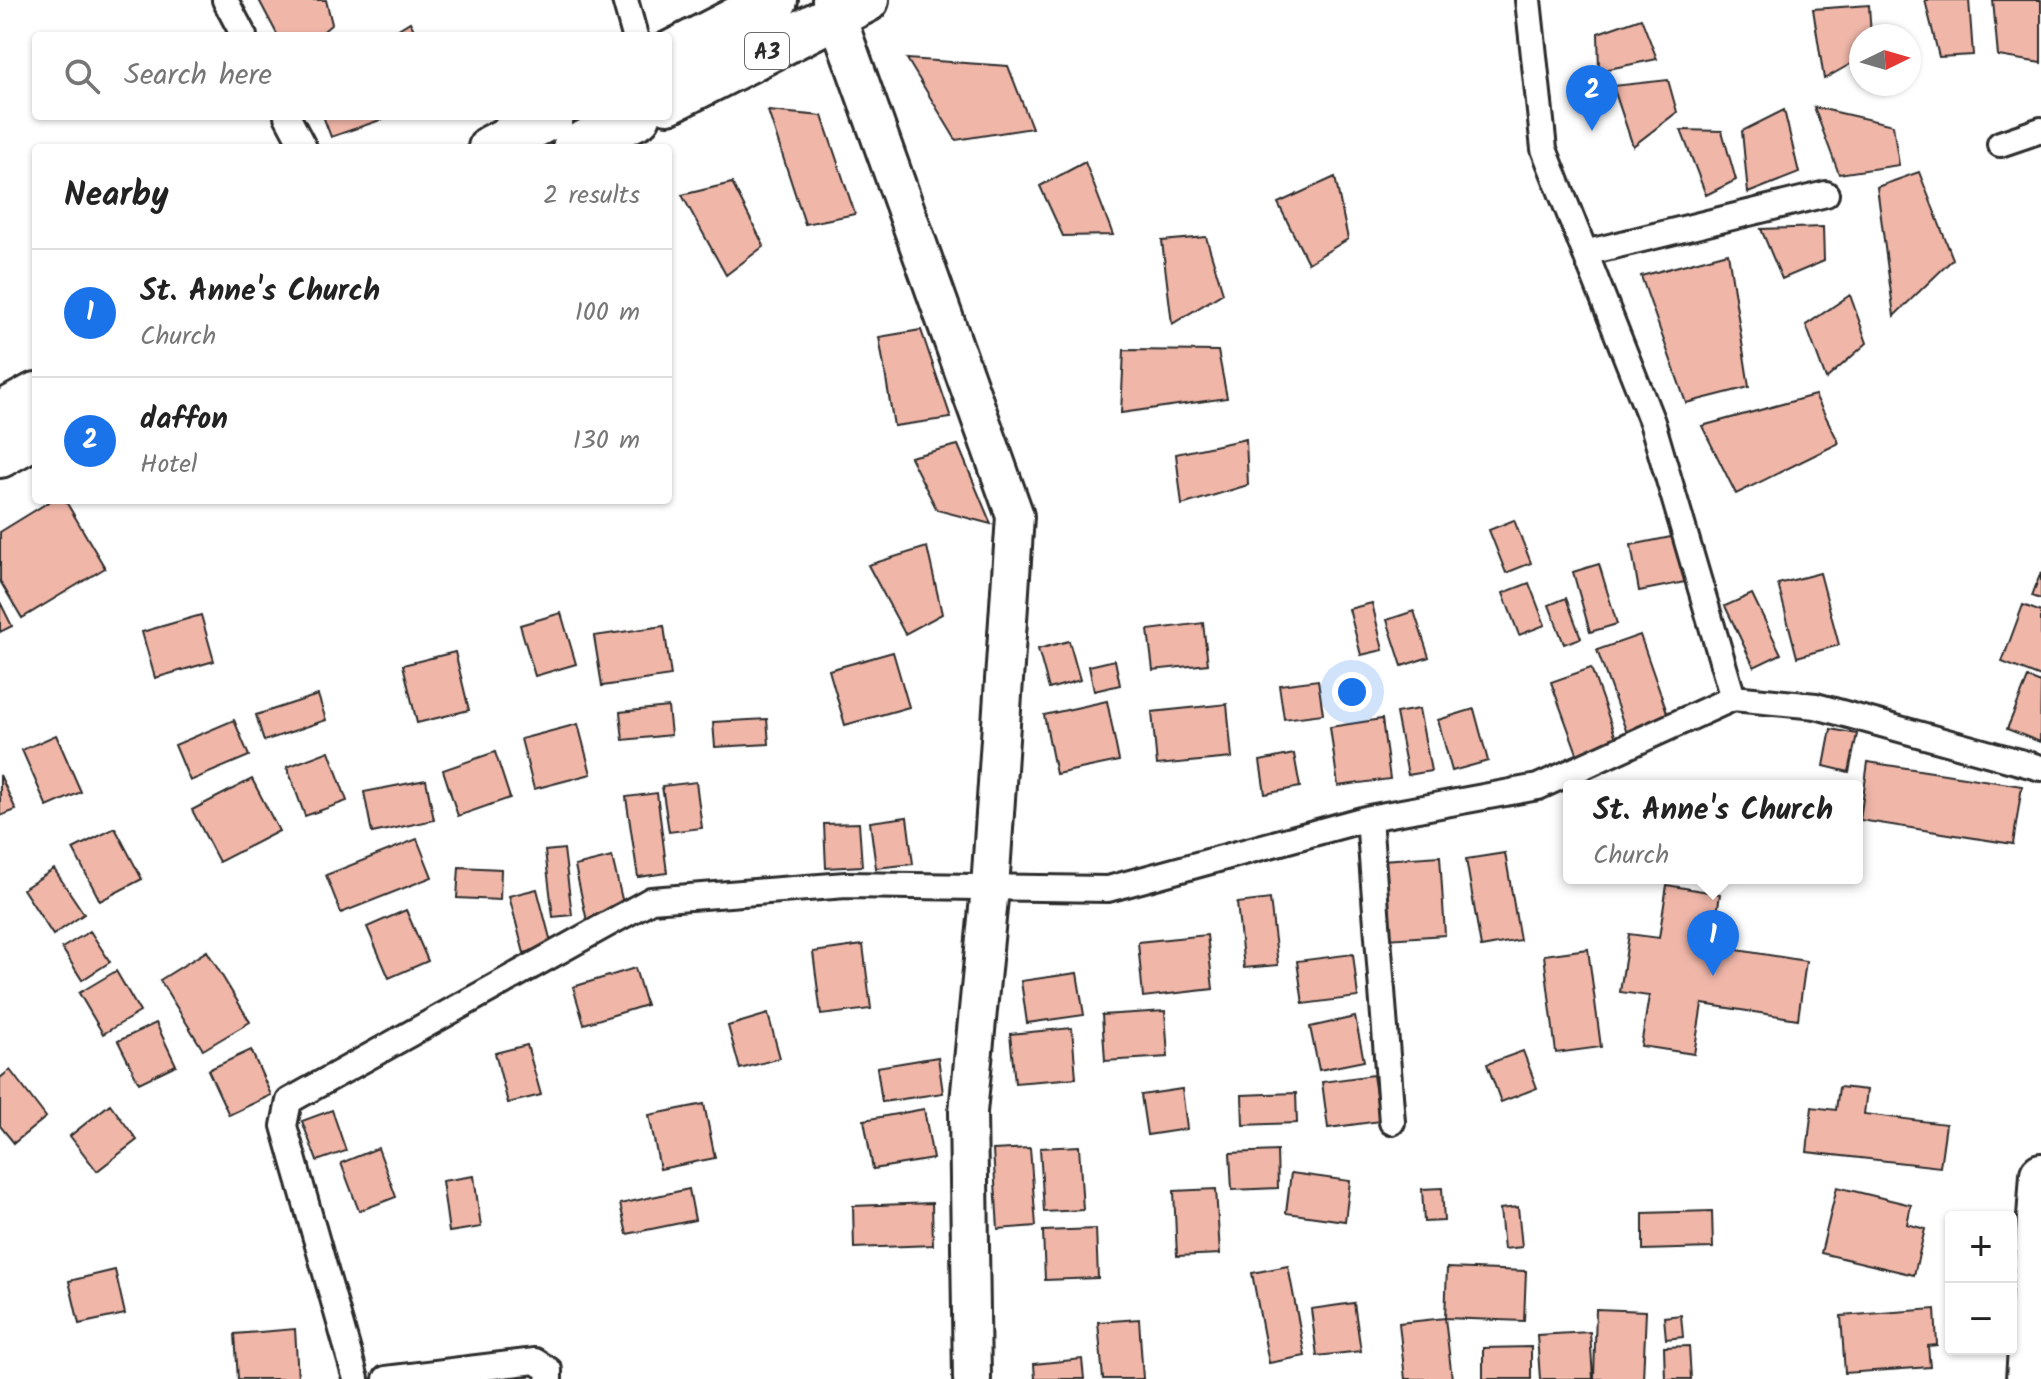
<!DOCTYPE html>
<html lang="en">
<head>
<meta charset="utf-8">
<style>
  :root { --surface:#fff; --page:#f6f6f6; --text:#222; --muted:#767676; --line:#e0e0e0; --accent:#1a73e8 }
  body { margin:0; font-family:Kalam,sans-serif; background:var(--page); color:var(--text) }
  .controls { position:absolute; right:24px; bottom:24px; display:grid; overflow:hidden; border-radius:8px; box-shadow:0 2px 6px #0004 }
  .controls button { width:72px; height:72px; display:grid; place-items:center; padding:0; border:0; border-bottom:2px solid var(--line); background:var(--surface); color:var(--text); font:40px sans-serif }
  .compass { position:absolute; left:1849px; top:24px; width:72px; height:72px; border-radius:50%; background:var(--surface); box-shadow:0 2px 6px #0004; rotate:85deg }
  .you { position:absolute; left:1352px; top:692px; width:28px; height:28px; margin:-20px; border:6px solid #fff; border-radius:50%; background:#1a73e8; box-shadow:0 0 0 12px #1a73e833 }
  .badge { display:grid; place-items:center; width:52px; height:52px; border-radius:50%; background:var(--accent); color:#fff; font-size:26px; font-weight:700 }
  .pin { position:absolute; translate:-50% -66px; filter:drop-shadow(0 2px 4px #0008) }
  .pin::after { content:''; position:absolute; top:42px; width:28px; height:24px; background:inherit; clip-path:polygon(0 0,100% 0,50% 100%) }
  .popup { position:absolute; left:1563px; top:780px; width:300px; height:104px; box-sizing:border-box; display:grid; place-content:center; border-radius:8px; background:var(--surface); filter:drop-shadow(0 2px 6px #0005); font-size:26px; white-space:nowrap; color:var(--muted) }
  .popup b { font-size:30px; color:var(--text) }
  .popup::after { content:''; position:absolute; left:50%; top:100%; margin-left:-16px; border:16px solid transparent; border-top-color:var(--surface) }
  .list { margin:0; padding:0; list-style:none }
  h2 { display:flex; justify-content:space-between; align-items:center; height:104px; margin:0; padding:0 32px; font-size:34px }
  h2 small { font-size:26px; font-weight:400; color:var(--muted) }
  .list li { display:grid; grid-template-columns:52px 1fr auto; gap:24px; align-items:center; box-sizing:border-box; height:128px; padding:0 32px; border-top:2px solid var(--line) }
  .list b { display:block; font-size:30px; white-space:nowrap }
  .list p { margin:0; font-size:26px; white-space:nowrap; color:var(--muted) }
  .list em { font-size:26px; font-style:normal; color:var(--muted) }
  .icon { flex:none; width:44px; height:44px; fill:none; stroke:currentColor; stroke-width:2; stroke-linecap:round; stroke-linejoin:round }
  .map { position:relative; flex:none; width:2041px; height:1379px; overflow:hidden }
  .search { position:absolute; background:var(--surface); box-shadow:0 2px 6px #0004; left:32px; top:32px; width:640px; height:88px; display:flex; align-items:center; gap:20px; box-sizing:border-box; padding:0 28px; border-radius:8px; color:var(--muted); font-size:30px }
  .panel { position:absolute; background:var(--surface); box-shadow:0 2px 6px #0004; left:32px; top:144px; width:640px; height:360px; border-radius:8px }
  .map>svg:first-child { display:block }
  .building { fill:#f0b7a9; stroke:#2b2b2b; stroke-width:2 }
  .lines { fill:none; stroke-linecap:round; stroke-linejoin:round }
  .street-casing { stroke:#2b2b2b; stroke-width:30 }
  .secondary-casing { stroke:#2b2b2b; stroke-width:42 }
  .primary-casing { stroke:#2b2b2b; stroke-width:46 }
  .highway-casing { stroke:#2b2b2b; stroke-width:50 }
  .street { stroke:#fff; stroke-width:24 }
  .secondary { stroke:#fff; stroke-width:36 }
  .primary { stroke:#fff; stroke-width:40 }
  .highway { stroke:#fff; stroke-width:44 }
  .labels { text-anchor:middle; stroke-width:6; stroke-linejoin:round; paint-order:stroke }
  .shield { fill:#fff; stroke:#6b6b6b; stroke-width:2 }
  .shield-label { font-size:22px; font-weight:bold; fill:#2b2b2b }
</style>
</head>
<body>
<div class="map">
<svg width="2041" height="1379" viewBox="0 0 2041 1379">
  <rect width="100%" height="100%" fill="#fff"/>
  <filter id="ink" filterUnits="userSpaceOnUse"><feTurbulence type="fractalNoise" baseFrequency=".0125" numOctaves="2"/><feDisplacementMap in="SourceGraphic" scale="16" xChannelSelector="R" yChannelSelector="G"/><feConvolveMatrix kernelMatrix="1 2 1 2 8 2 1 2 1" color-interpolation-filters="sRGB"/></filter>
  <g filter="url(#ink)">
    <path class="building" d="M259 0H326L332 24 318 36H278Z
      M1925 0H1969L1973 55 1939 57Z
      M1993 0H2041V63L1998 56Z
      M1869 5 1871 36H1861V58L1824 79 1813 9Z
      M1641 18 1657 59 1599 71 1598 33Z
      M410 22 417 36H387Z
      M907 59 1008 66 1032 128 956 140Z
      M1668 80 1677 112 1633 146 1613 86Z
      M1814 107 1893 125 1899 165 1839 174Z
      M1784 110 1799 173 1748 193 1742 131Z
      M768 111 822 116 855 214 805 224Z
      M323 116H389V117L331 137Z
      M1681 130 1722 131 1736 180 1706 195Z
      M1085 162 1113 235 1063 236 1040 186Z
      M1919 172 1953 259 1894 316 1877 187Z
      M1335 177 1348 239 1308 263 1278 203Z
      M732 183 764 246 726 275 682 195Z
      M1823 227 1824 261 1782 279 1761 229Z
      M1206 237 1223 293 1172 324 1162 241Z
      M1728 253 1749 387 1686 403 1641 276Z
      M1850 295 1867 343 1826 379 1806 325Z
      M921 330 951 418 894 426 879 337Z
      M1124 350 1218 351 1227 398 1121 413Z
      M1815 395 1839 443 1736 494 1702 426Z
      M1246 439 1248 485 1182 505 1176 454Z
      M958 445 991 524 937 510 910 457Z
      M52 500H65L105 568 22 618 0 581V532Z
      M1514 520 1531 563 1506 573 1489 530Z
      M1676 536 1685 582 1639 591 1631 545Z
      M927 547 942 614 905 634 868 565Z
      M1599 564 1617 624 1590 632 1573 572Z
      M2041 572V599L2032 596Z
      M1820 573 1839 645 1797 657 1778 584Z
      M1529 583 1545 625 1519 635 1503 593Z
      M1752 594 1781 654 1754 667 1725 606Z
      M1566 598 1581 638 1564 644 1549 605Z
      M0 602 12 626 0 632Z
      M1372 603 1383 650 1361 655 1349 609Z
      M2023 605 2041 612V677L2002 662Z
      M1414 611 1429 657 1402 666 1387 620Z
      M561 613 576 664 535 676 520 625Z
      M201 615 214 661 155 678 142 632Z
      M1203 623 1208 664 1153 670 1148 630Z
      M664 626 671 676 602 686 594 636Z
      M1640 635 1670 721 1628 736 1597 650Z
      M1069 641 1080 680 1049 689 1038 649Z
      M455 652 469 710 417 723 403 665Z
      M893 652 909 707 845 725 829 670Z
      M1115 660 1120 685 1094 691 1089 666Z
      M1591 668 1617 741 1578 756 1551 682Z
      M2028 678 2041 683 2040 742 2007 729Z
      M1318 680 1323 714 1284 719 1279 685Z
      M318 695 326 720 264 741 256 715Z
      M1107 701 1119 761 1056 774 1044 715Z
      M1227 704 1232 758 1157 765 1152 712Z
      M668 707 671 735 623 740 620 712Z
      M1419 709 1431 771 1408 775 1396 713Z
      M1474 709 1488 761 1452 771 1438 720Z
      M767 719 769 744 715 747 713 722Z
      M1382 719 1390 779 1338 786 1330 727Z
      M234 720 249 756 190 781 175 745Z
      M578 724 591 774 534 789 521 739Z
      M1831 729 1857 734 1849 772 1824 766Z
      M56 735 81 792 47 807 22 750Z
      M329 751 347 801 305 816 287 767Z
      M495 752 510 798 458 816 443 770Z
      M1294 754 1300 787 1265 794 1260 761Z
      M1868 762 2022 786 2013 844 1860 820Z
      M0 775 16 810 0 816Z
      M252 779 279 831 219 862 192 810Z
      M426 780 434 820 372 833 364 792Z
      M696 782 702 828 669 832 662 786Z
      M657 793 667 873 638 877 626 797Z
      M907 817 913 864 876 868 870 822Z
      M859 823 862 866 826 868 824 824Z
      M115 828 142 879 100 901 73 849Z
      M417 839 432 877 341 913 326 875Z
      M564 849 572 915 553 917 545 851Z
      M1505 853 1520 940 1481 947 1466 859Z
      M1440 856 1445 935 1387 939 1382 860Z
      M612 857 625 912 587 921 575 866Z
      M459 867 501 869 500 900 457 898Z
      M54 869 84 914 53 935 23 889Z
      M1667 885 1720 894 1712 946 1806 961 1798 1019 1702 1004 1694 1054 1641 1046 1649 996 1620 992 1629 934 1659 938Z
      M537 889 552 946 524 953 509 896Z
      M1270 899 1278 965 1244 968 1237 903Z
      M406 910 428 961 389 978 367 927Z
      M90 931 110 962 82 980 62 948Z
      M1207 935 1213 989 1143 997 1138 942Z
      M863 945 871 1009 821 1015 813 952Z
      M1588 949 1601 1047 1556 1053 1544 955Z
      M207 951 250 1022 203 1050 160 980Z
      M1353 954 1358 997 1303 1004 1297 961Z
      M635 968 646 1005 584 1024 573 987Z
      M116 971 140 1012 103 1034 79 993Z
      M1077 973 1084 1015 1027 1023 1021 981Z
      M1165 1011 1168 1057 1105 1061 1102 1015Z
      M768 1014 780 1058 740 1069 728 1026Z
      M1355 1017 1364 1061 1319 1070 1310 1027Z
      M156 1023 176 1065 139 1083 118 1041Z
      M1072 1028 1076 1078 1015 1083 1010 1034Z
      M527 1045 541 1095 508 1103 495 1053Z
      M251 1050 271 1095 229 1115 208 1070Z
      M1523 1051 1537 1088 1501 1102 1487 1064Z
      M938 1057 943 1093 882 1102 877 1067Z
      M10 1070 46 1117 14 1143 0 1126V1078Z
      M1373 1075 1380 1121 1328 1128 1322 1082Z
      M1839 1087 1867 1090 1864 1114 1946 1124 1940 1167 1807 1152 1812 1107 1836 1110Z
      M1182 1089 1187 1129 1147 1135 1141 1095Z
      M1296 1093 1297 1123 1243 1125 1242 1095Z
      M110 1104 137 1140 97 1171 70 1136Z
      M704 1104 715 1158 660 1169 649 1115Z
      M924 1109 933 1159 873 1169 864 1120Z
      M332 1110 346 1151 317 1161 302 1121Z
      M1079 1146 1083 1210 1044 1212 1040 1148Z
      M378 1148 396 1197 359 1211 341 1163Z
      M1030 1148 1036 1226 998 1229 993 1150Z
      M1277 1151 1278 1188 1232 1190 1230 1153Z
      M1291 1173 1350 1181 1345 1221 1286 1213Z
      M474 1176 481 1227 449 1232 442 1181Z
      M1837 1187 1911 1205 1907 1224 1925 1229 1914 1275 1821 1253Z
      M1442 1188 1444 1221 1424 1222 1422 1189Z
      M689 1189 695 1220 627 1234 620 1204Z
      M1216 1189 1220 1254 1177 1256 1174 1191Z
      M932 1203 933 1245 854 1248 853 1206Z
      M1518 1207 1522 1247 1504 1249 1500 1209Z
      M1712 1211 1713 1248 1643 1250V1213Z
      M1096 1229 1098 1278 1045 1280 1043 1231Z
      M1288 1266 1305 1356 1269 1363 1252 1273Z
      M1447 1268 1526 1271 1524 1321 1445 1318Z
      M115 1270 125 1314 79 1324 69 1281Z
      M1354 1303 1361 1351 1317 1356 1311 1309Z
      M1596 1309 1646 1311 1643 1379H1594Z
      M1935 1309 1937 1345 1928 1346 1930 1367 1845 1373 1841 1316Z
      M1681 1315 1683 1337 1666 1339 1664 1317Z
      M1445 1318 1452 1379H1405L1399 1323Z
      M1139 1319 1143 1379H1103L1098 1322Z
      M295 1329 298 1379H238L235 1334Z
      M1590 1332 1593 1379H1540L1537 1335Z
      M1689 1346 1691 1379H1665L1664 1347Z
      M1531 1347V1379H1483V1348Z
      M1082 1359 1084 1379H1035L1034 1364Z"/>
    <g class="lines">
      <g class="street-casing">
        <path id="street" d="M225 0 244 36
          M625 0 635 36
          M1528 0 1544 149 1652 422 1733 698
          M287 116 304 148
          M2000 144 2041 130
          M1585 253 1826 194
          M1369 818 1392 1122
          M356 1379 284 1126 289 1101 651 900 846 885 1108 889 1369 818 1538 787 1733 698 1816 706 2041 768
          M386 1379 535 1361 549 1370V1379"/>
      </g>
      <g class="secondary-casing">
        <path id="secondary" d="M831 0 1015 516 990 888 968 1112 972 1379"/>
      </g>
      <g class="primary-casing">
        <path id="primary" d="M2027 1379 2041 1174"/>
      </g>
      <g class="highway-casing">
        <path id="highway" d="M668 55 775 0
          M668 101 866 0
          M491 148 551 116
          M575 148 638 116
          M0 415 36 395
          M0 455 36 435"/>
      </g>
      <use href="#street" class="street"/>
      <use href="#secondary" class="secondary"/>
      <use href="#primary" class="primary"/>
      <use href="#highway" class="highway"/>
    </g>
  </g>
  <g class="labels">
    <rect class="shield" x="745" y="33" width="44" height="36" rx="6"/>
    <g class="shield-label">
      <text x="767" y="59">A3</text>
    </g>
  </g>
</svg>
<div class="controls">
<button>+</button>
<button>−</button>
</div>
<svg class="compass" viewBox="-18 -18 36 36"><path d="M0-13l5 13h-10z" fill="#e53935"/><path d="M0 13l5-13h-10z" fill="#767676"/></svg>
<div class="you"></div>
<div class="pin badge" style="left:1713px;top:976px">1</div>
<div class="popup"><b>St. Anne's Church</b>Church</div>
<div class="pin badge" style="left:1592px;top:131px">2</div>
<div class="search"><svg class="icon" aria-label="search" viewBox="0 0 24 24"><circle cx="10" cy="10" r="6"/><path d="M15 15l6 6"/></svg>Search here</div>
<section class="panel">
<h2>Nearby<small>2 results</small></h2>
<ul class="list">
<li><span class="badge">1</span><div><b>St. Anne's Church</b><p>Church</p></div><em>100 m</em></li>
<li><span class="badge">2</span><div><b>daffon</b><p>Hotel</p></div><em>130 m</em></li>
</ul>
</section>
</div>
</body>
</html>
